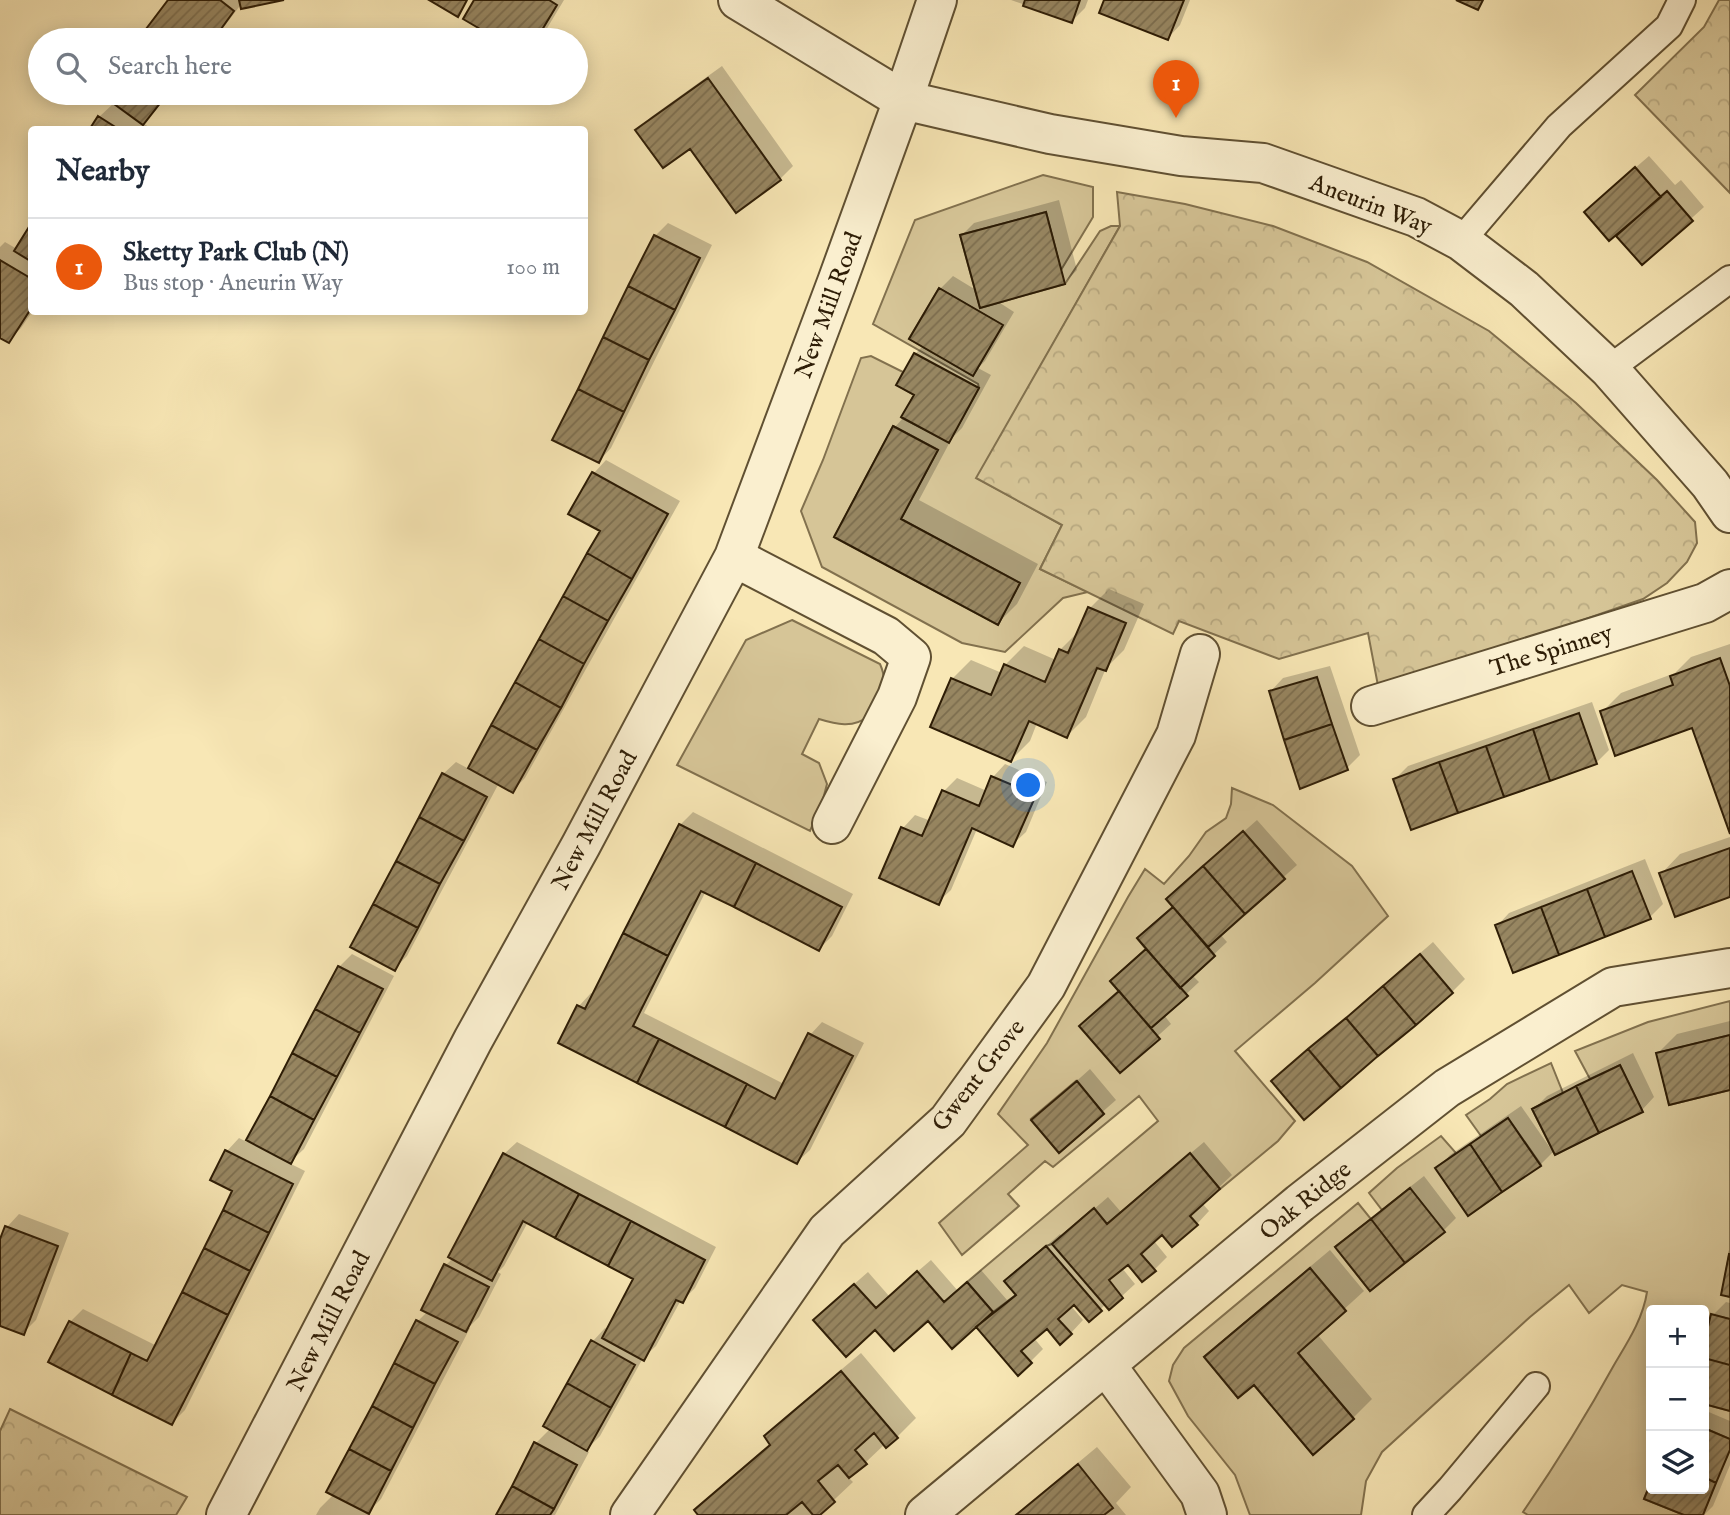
<!DOCTYPE html>
<html lang="en">
<head>
<meta charset="utf-8">
<style>
  :root { --surface:#fff; --page:#f6f6f7; --text:#1f2937; --muted:#747a83; --line:#e0e1e3; --accent:#ea580c }
  body { margin:0; font-family:"IM FELL English",serif; background:var(--page); color:var(--text) }
  .controls { position:absolute; right:21px; bottom:21px; display:grid; overflow:hidden; border-radius:7px; box-shadow:0 4px 18px #0003 }
  .controls button { width:63px; height:63px; display:grid; place-items:center; padding:0; border:0; border-bottom:2px solid var(--line); background:var(--surface); color:var(--text); font:35px sans-serif }
  .you { position:absolute; left:1029px; top:786px; width:24px; height:24px; margin:-18px; border:5px solid #fff; border-radius:50%; background:#1a73e8; box-shadow:0 0 0 10px #1a73e833 }
  .badge { display:grid; place-items:center; width:46px; height:46px; border-radius:50%; background:var(--accent); color:#fff; font-size:23px; font-weight:700 }
  .pin { position:absolute; translate:-50% -58px; filter:drop-shadow(0 2px 4px #0008) }
  .pin::after { content:''; position:absolute; top:37px; width:24px; height:21px; background:inherit; clip-path:polygon(0 0,100% 0,50% 100%) }
  .list { margin:0; padding:0; list-style:none }
  h2 { display:flex; justify-content:space-between; align-items:center; height:91px; margin:0; padding:0 28px; font-size:30px }
  h2 small { font-size:23px; font-weight:400; color:var(--muted) }
  .list li { display:grid; grid-template-columns:46px 1fr auto; gap:21px; align-items:center; box-sizing:border-box; height:98px; padding:0 28px; border-top:2px solid var(--line) }
  .list b { display:block; font-size:26px; white-space:nowrap }
  .list p { margin:0; font-size:23px; white-space:nowrap; color:var(--muted) }
  .list em { font-size:23px; font-style:normal; color:var(--muted) }
  .icon { flex:none; width:38px; height:38px; fill:none; stroke:currentColor; stroke-width:2; stroke-linecap:round; stroke-linejoin:round }
  .map { position:relative; flex:none; width:1730px; height:1515px; overflow:hidden }
  .search { position:absolute; background:var(--surface); box-shadow:0 4px 18px #0003; left:28px; top:28px; width:560px; height:77px; display:flex; align-items:center; gap:18px; box-sizing:border-box; padding:0 24px; border-radius:38px; color:var(--muted); font-size:26px }
  .panel { position:absolute; background:var(--surface); box-shadow:0 4px 18px #0003; left:28px; top:126px; width:560px; height:189px; border-radius:7px }
  .map>svg:first-child { display:block }
  .green { fill:#d6c597; stroke:#82714e; stroke-width:2; fill-rule:evenodd }
  .forest { fill:url(#forest-crowns); stroke:#82714e; stroke-width:2 }
  .shadow { fill:#0003 }
  .building { fill:url(#building-hatch); stroke:#2e1d06; stroke-width:2 }
  .lines { fill:none; stroke-linecap:round; stroke-linejoin:round }
  .service-casing { stroke:#605032; stroke-width:30 }
  .minor-casing { stroke:#605032; stroke-width:42 }
  .service { stroke:#faefcf; stroke-width:26 }
  .minor { stroke:#faefcf; stroke-width:38 }
  .labels { text-anchor:middle; stroke-width:5; stroke-linejoin:round; paint-order:stroke }
  .street-label { font-size:24px; fill:#2e1d06; stroke:#faefcf }
</style>
</head>
<body>
<div class="map">
<svg width="1730" height="1515" viewBox="0 0 1730 1515">
  <defs>
    <pattern id="forest-crowns" width="20" height="18" patternUnits="userSpaceOnUse" patternTransform="scale(1.75)"><rect width="20" height="18" fill="#d6c597"/><path d="M2 6a3 3 0 1 1 6 0M12 15a3 3 0 1 1 6 0" fill="none" stroke="#b8a981"/></pattern>
    <pattern id="building-hatch" width="6" height="6" patternUnits="userSpaceOnUse" patternTransform="scale(1.75)"><rect width="6" height="6" fill="#978661"/><path d="M-1 1l2-2M0 6l6-6M5 7l2-2" fill="none" stroke="#7c6d4e"/></pattern>
  </defs>
  <rect width="100%" height="100%" fill="#f8e7b5"/>
  <filter id="stains"><feTurbulence type="fractalNoise" baseFrequency=".00286" numOctaves="4"/><feColorMatrix values="0 0 0 0 .2 0 0 0 0 .09 0 0 0 0 .02 0 0 0 .5 -.17"/></filter>
  <radialGradient id="worn" r=".72"><stop offset=".6" stop-color="#630" stop-opacity="0"/><stop offset="1" stop-color="#630" stop-opacity=".3"/></radialGradient>
  <path class="green" d="M1043 175 1093 187V217L1061 270 1046 212 960 235 980 308 1065 284 1100 231 1111 226H1120L977 478 1062 525 1040 569 1088 592 1063 598 1005 652 962 643 822 567 801 511 823 460 861 358 871 356 903 372 897 385 914 395 902 418 949 442 979 388 978 384 873 324 915 220ZM939 288 1002 325 973 376 909 339ZM893 426 938 450 901 519 1020 583 998 625 834 537Z
    M792 620 880 664C887 680 884 687 876 702 874 706 872 713 868 716 854 729 835 724 819 719L802 754 819 763 827 784 822 803 810 831 677 765 746 640Z
    M1232 788 1273 805 1352 866 1388 916 1315 983 1235 1051 1295 1121 1278 1141 1220 1189 1190 1154 1107 1224 1093 1209 1052 1244 1046 1246 1005 1281 1016 1295 993 1312 967 1282 1158 1121 1139 1096 1053 1167 1045 1161 1008 1194 1019 1206 962 1255 939 1223 1028 1145 998 1114 1047 1043 1128 897 1145 869 1164 884 1189 856 1206 832 1226 818 1231 804ZM1243 832 1285 879 1208 947 1215 956 1180 988 1187 996 1151 1028 1159 1039 1110 981 1146 949 1137 938 1173 907 1166 899ZM1076 1081 1104 1114 1059 1153 1031 1119Z
    M1730 1001V1035L1657 1053 1669 1105 1730 1090V1250L1722 1294 1730 1297V1319L1711 1315 1704 1343V1310H1651V1482L1644 1499 1684 1515H1528L1523 1512C1556 1464 1586 1416 1614 1365 1627 1343 1643 1319 1647 1292L1622 1285 1589 1313 1569 1285 1530 1317 1382 1452 1366 1481 1361 1515H1250L1235 1475 1188 1416 1169 1381 1173 1365 1184 1348 1358 1203 1371 1219 1335 1247 1370 1291 1444 1232 1410 1188 1382 1210 1369 1193 1397 1168 1441 1136 1456 1153 1436 1168 1468 1215 1541 1165 1508 1118 1481 1136 1466 1115 1490 1099 1507 1084 1551 1063 1563 1093 1532 1109 1555 1155 1642 1111 1620 1065 1590 1079 1575 1051 1648 1022ZM1310 1268 1346 1311 1298 1353 1354 1419 1313 1455 1254 1385 1238 1398 1204 1357Z
    M1704 1404 1730 1411V1439L1704 1428Z"/>
  <path class="forest" d="M1719 0H1730V193L1635 95 1704 27Z
    M1117 192 1185 204 1273 226 1367 262 1489 331 1576 403 1657 480 1695 522 1697 543 1687 562 1667 583 1643 599 1379 691 1368 633 1279 659 1179 621 1173 634 1040 569 1062 525 976 478 1120 226Z
    M10 1409 187 1497 176 1515H0V1431Z"/>
  <path class="shadow" d="M170 0H276L242 3 214 40H135Z
    M476 0H564L540 40H502L465 19Z
    M1011 0H1088L1085 8 1072 21Z
    M1106 0H1190L1180 25 1168 38Z
    M722 66 793 166 780 179 690 146 638 130 651 117Z
    M102 93H169L156 110 143 123 153 130H92L99 117 115 102Z
    M1649 156 1675 185 1681 180 1704 207 1642 263 1616 234 1599 199Z
    M1059 200 1077 270 1064 283 997 301 1014 312 985 361 978 368 991 375 962 428 952 438 919 500 1038 564 1017 604 998 623 836 536 895 427 903 418 917 394 915 354 923 346 940 289 953 276 976 290 961 236 974 223Z
    M668 223 712 245 611 448 599 461 655 236Z
    M32 225V312L21 328 8 341 0 336V247L5 242 17 249Z
    M606 460 680 501 525 778 512 791 499 783 407 956 394 969 443 774 456 762 469 769 602 530 571 513 594 473Z
    M1109 589 1144 604 1124 650 1106 668 1086 717 1067 736 1037 723 1030 741 1011 760 952 679 971 660 1002 673 1005 665 1024 646 1056 660 1060 650 1080 630 1090 608Z
    M1730 644V829L1693 726 1602 712 1621 693 1675 673 1691 657Z
    M1330 666 1360 755 1347 768 1271 691 1283 678Z
    M1592 702 1609 750 1596 763 1395 779 1408 766Z
    M1005 764 1047 782 1026 832 1013 844 977 829 951 890 938 902 881 877 903 828 915 815 931 821 944 791 957 778 987 791 993 777Z
    M693 812 853 894 832 936 819 949 706 891 644 1013 784 1084 810 1035 822 1022 864 1043 810 1150 797 1162 561 1042 579 1006 591 993 594 994 680 825Z
    M1257 820 1297 865 1220 934 1227 942 1192 975 1199 982 1164 1015 1171 1024 1120 1070V991L1125 968 1147 948 1152 926 1174 906 1181 887Z
    M1730 837V895L1661 874 1680 854Z
    M1645 859 1663 904 1650 917 1514 971 1497 926 1509 913Z
    M1433 942 1465 979 1452 992 1304 1118 1286 1069Z
    M352 954 394 976 304 1149 289 1163 305 1171 185 1410 172 1423 70 1322 83 1309 157 1346 235 1190 213 1179 227 1151 239 1138 247 1142 339 967Z
    M1730 1021V1088L1658 1053 1677 1034Z
    M1633 1053 1654 1097 1642 1110 1534 1109 1547 1096Z
    M1090 1069 1116 1100 1059 1150 1033 1120Z
    M1521 1106 1553 1152 1540 1165 1438 1168 1450 1155Z
    M517 1142 716 1247 695 1288 682 1301 681 1300 656 1346 643 1358 600 1436 586 1450 589 1452 555 1515H498L536 1443 551 1428 593 1341 605 1328 608 1330 635 1278 528 1222 504 1266 498 1272 501 1274 479 1317 468 1328H470L381 1499 367 1513 369 1515H316L320 1508 334 1494 418 1321 428 1311 446 1265 453 1258 504 1154Z
    M1204 1142 1232 1175 1202 1203 1209 1211 1197 1224 1163 1233 1154 1241 1167 1257 1154 1270 1128 1262 1122 1268 1135 1284 1109 1308 1106 1304 1089 1320 1074 1303 1071 1306 1083 1320 1071 1333 1047 1327 1034 1338 1043 1349 1030 1362 976 1325 928 1319 875 1328 828 1307 868 1272 889 1296 931 1260 958 1291 981 1270 1007 1300 1017 1293 1020 1269 1060 1234 1062 1237 1108 1197 1121 1212Z
    M1424 1176 1456 1218 1444 1230 1337 1247 1350 1234Z
    M19 1214 69 1233 36 1320 23 1333 0 1324V1244L7 1227Z
    M1330 1250 1364 1291 1317 1334 1372 1399 1353 1418 1254 1383 1206 1357 1225 1338Z
    M1726 1302 1730 1303V1410L1704 1402V1348L1713 1315Z
    M861 1353 916 1418 897 1437 885 1444 865 1463 848 1477 853 1482 818 1515H700L696 1510 715 1491 771 1443 766 1437 785 1417Z
    M1704 1410 1730 1421V1465L1713 1506 1704 1515H1689L1646 1498 1651 1487V1489H1704Z
    M1097 1447 1131 1487 1116 1503 1126 1515H1015Z"/>
  <path class="building" d="M168 0H220L234 11 213 40H161L146 29Z
    M239 0H284L241 9Z
    M429 0H467L458 17Z
    M474 0H549L557 5 536 40H499L463 19Z
    M1025 0H1080L1072 23 1023 6Z
    M1104 0H1184L1168 40 1099 13Z
    M1456 0H1483L1478 10Z
    M708 78 781 180 736 213 690 149 663 168 635 130Z
    M99 93H168L143 125Z
    M98 116 120 130H89Z
    M1635 167 1661 197 1609 241 1584 212Z
    M1667 191 1693 221 1642 265 1616 236Z
    M1046 212 1065 284 980 308 960 235Z
    M32 222V262L14 251Z
    M654 235 700 258 675 310 628 286Z
    M0 260 32 279V307L9 343 0 338Z
    M628 286 675 310 649 360 603 337Z
    M939 288 1003 325 973 376 909 339Z
    M603 337 649 360 624 412 578 389Z
    M914 353 979 388 949 443 901 417 914 395 896 385Z
    M578 389 624 412 599 463 552 440Z
    M893 426 938 450 901 519 1020 583 998 625 834 537Z
    M592 472 668 514 632 579 587 553 600 531 568 514Z
    M587 553 632 579 608 621 563 596Z
    M563 596 608 621 584 664 539 639Z
    M1088 607 1126 623 1106 671 1097 668 1067 738 1029 721 1011 762 930 727 951 678 991 695 1004 664 1045 682 1059 649 1068 653Z
    M539 639 584 664 561 708 515 682Z
    M1720 658 1730 686V834L1692 728 1615 756 1600 711 1673 685 1670 676Z
    M1317 677 1332 724 1284 740 1269 691Z
    M515 682 561 708 537 750 491 725Z
    M1579 713 1597 764 1550 781 1533 729Z
    M1332 724 1348 770 1300 789 1284 740Z
    M491 725 537 750 513 793 468 768Z
    M1533 729 1550 781 1504 797 1486 746Z
    M1486 746 1504 797 1458 813 1439 762Z
    M1439 762 1458 813 1411 830 1393 779Z
    M442 773 487 797 464 841 419 817Z
    M991 776 1036 795 1013 847 972 828 939 905 879 878 901 827 922 836 942 790 979 806Z
    M419 817 464 841 440 884 396 861Z
    M679 824 756 863 734 907 701 891 668 956 623 933Z
    M1243 831 1285 879 1245 914 1203 866Z
    M1730 848V897L1675 917 1659 873Z
    M396 861 440 884 418 928 373 904Z
    M756 863 842 907 819 951 734 907Z
    M1203 866 1245 914 1208 947 1166 899Z
    M1632 871 1651 919 1605 937 1587 889Z
    M1587 889 1605 937 1559 955 1541 907Z
    M373 904 418 928 395 971 350 947Z
    M1173 907 1215 956 1180 988 1137 938Z
    M1541 907 1559 955 1513 973 1495 925Z
    M623 933 668 956 633 1026 659 1039 637 1083 558 1043 577 1005 585 1009Z
    M1146 949 1188 996 1151 1028 1110 981Z
    M1420 954 1453 993 1416 1025 1383 986Z
    M338 966 383 989 360 1033 315 1009Z
    M1383 986 1416 1025 1378 1056 1346 1018Z
    M1119 991 1160 1039 1120 1073 1079 1026Z
    M315 1009 360 1033 337 1077 292 1053Z
    M1346 1018 1378 1056 1341 1088 1308 1049Z
    M808 1033 853 1056 797 1164 725 1127 747 1084 775 1099Z
    M1730 1035V1090L1669 1105 1656 1053Z
    M659 1039 747 1084 725 1127 637 1083Z
    M1308 1049 1341 1088 1304 1120 1271 1081Z
    M292 1053 337 1077 314 1120 270 1096Z
    M1620 1065 1643 1112 1599 1133 1576 1086Z
    M1077 1081 1104 1114 1059 1153 1031 1120Z
    M1576 1086 1599 1133 1555 1155 1532 1109Z
    M270 1096 314 1120 291 1164 246 1140Z
    M1508 1118 1541 1166 1502 1192 1470 1144Z
    M1470 1144 1502 1192 1468 1216 1435 1168Z
    M225 1150 293 1184 269 1233 223 1210 232 1191 210 1180Z
    M503 1153 579 1194 555 1238 523 1221 492 1281 448 1257Z
    M1190 1153 1220 1189 1190 1216 1198 1225 1172 1247 1162 1235 1141 1254 1156 1271 1142 1282 1128 1265 1109 1280 1123 1298 1109 1310 1052 1244 1094 1208 1107 1224Z
    M1410 1188 1445 1232 1405 1263 1371 1219Z
    M579 1194 631 1221 608 1266 555 1238Z
    M223 1210 269 1233 250 1271 204 1248Z
    M1371 1219 1405 1263 1370 1291 1335 1247Z
    M631 1221 705 1260 683 1303 676 1300 644 1361 602 1338 633 1279 608 1266Z
    M5 1226 58 1246 24 1335 0 1326V1239Z
    M1046 1246 1102 1311 1089 1322 1074 1305 1058 1319 1072 1334 1060 1345 1047 1329 1021 1351 1032 1363 1018 1376 976 1327 1016 1295 1004 1281Z
    M204 1248 250 1271 228 1315 182 1292Z
    M1729 1254H1730V1297L1721 1295Z
    M444 1264 489 1287 466 1332 421 1310Z
    M1310 1268 1346 1311 1298 1353 1354 1419 1313 1455 1254 1385 1238 1398 1204 1357Z
    M917 1271 944 1302 967 1282 993 1312 952 1349 928 1321 894 1351 875 1330 846 1357 813 1320 854 1284 876 1308Z
    M182 1292 228 1315 172 1425 112 1395 131 1353 147 1361Z
    M1711 1314 1730 1319V1365L1704 1358V1343Z
    M416 1320 458 1342 435 1384 394 1363Z
    M69 1321 131 1353 112 1395 48 1362Z
    M591 1340 635 1365 611 1408 567 1383Z
    M1704 1358 1730 1365V1411L1704 1404Z
    M394 1363 435 1384 413 1428 372 1406Z
    M841 1371 898 1438 886 1448 874 1433 855 1450 867 1464 849 1478 838 1465 818 1481 835 1502 820 1515H813L802 1502 786 1515H698L694 1510 770 1445 764 1436Z
    M567 1383 611 1408 587 1451 543 1426Z
    M372 1406 413 1428 391 1471 349 1449Z
    M1704 1428 1730 1439V1450L1716 1483 1704 1477Z
    M534 1442 577 1465 554 1509 512 1486Z
    M349 1449 391 1471 369 1514 326 1492Z
    M1078 1464 1113 1508 1104 1515H1016Z
    M1704 1477 1716 1483 1703 1515H1684L1644 1499 1651 1482V1489H1704Z
    M512 1486 554 1509 550 1515H496Z"/>
  <g class="lines">
    <g class="service-casing">
      <path id="service" d="M1461 241 1559 126 1669 26 1682 0
        M1609 369 1730 279
        M1426 1515 1450 1489 1536 1386"/>
    </g>
    <g class="minor-casing">
      <path id="minor" d="M738 0 903 100 1050 134 1181 156 1263 163 1416 217 1461 241 1524 289 1609 369 1710 484 1730 513
        M734 557 886 636 911 657 897 697 832 824
        M1371 706 1705 603 1730 589
        M1106 1365 1200 1494 1207 1515
        M226 1515 473 1040 581 845 734 557 837 282 903 100 937 0
        M630 1515 827 1231 948 1121 1046 986 1176 735 1200 654
        M925 1515 1300 1203 1447 1088 1613 987 1730 968"/>
    </g>
    <use href="#service" class="service"/>
    <use href="#minor" class="minor"/>
  </g>
  <g class="labels">
    <g class="street-label">
      <text transform="translate(1371 204) rotate(21)" y="8">Aneurin Way</text>
      <text transform="translate(828 305) rotate(-70)" y="8">New Mill Road</text>
      <text transform="translate(1551 650) rotate(-17)" y="8">The Spinney</text>
      <text transform="translate(594 820) rotate(-62)" y="8">New Mill Road</text>
      <text transform="translate(978 1075) rotate(-52)" y="8">Gwent Grove</text>
      <text transform="translate(1305 1200) rotate(-39)" y="8">Oak Ridge</text>
      <text transform="translate(328 1321) rotate(-63)" y="8">New Mill Road</text>
    </g>
  </g>
  <rect width="100%" height="100%" filter="url(#stains)"/>
  <rect width="100%" height="100%" fill="url(#worn)"/>
</svg>
<div class="controls">
<button>+</button>
<button>−</button>
<button><svg class="icon" aria-label="layers" viewBox="0 0 24 24"><path d="M12 4l9 5-9 5-9-5zM3 14l9 5 9-5"/></svg></button>
</div>
<div class="you"></div>
<div class="pin badge" style="left:1176px;top:118px">1</div>
<div class="search"><svg class="icon" aria-label="search" viewBox="0 0 24 24"><circle cx="10" cy="10" r="6"/><path d="M15 15l6 6"/></svg>Search here</div>
<section class="panel">
<h2>Nearby<small></small></h2>
<ul class="list">
<li><span class="badge">1</span><div><b>Sketty Park Club (N)</b><p>Bus stop · Aneurin Way</p></div><em>100 m</em></li>
</ul>
</section>
</div>
</body>
</html>
